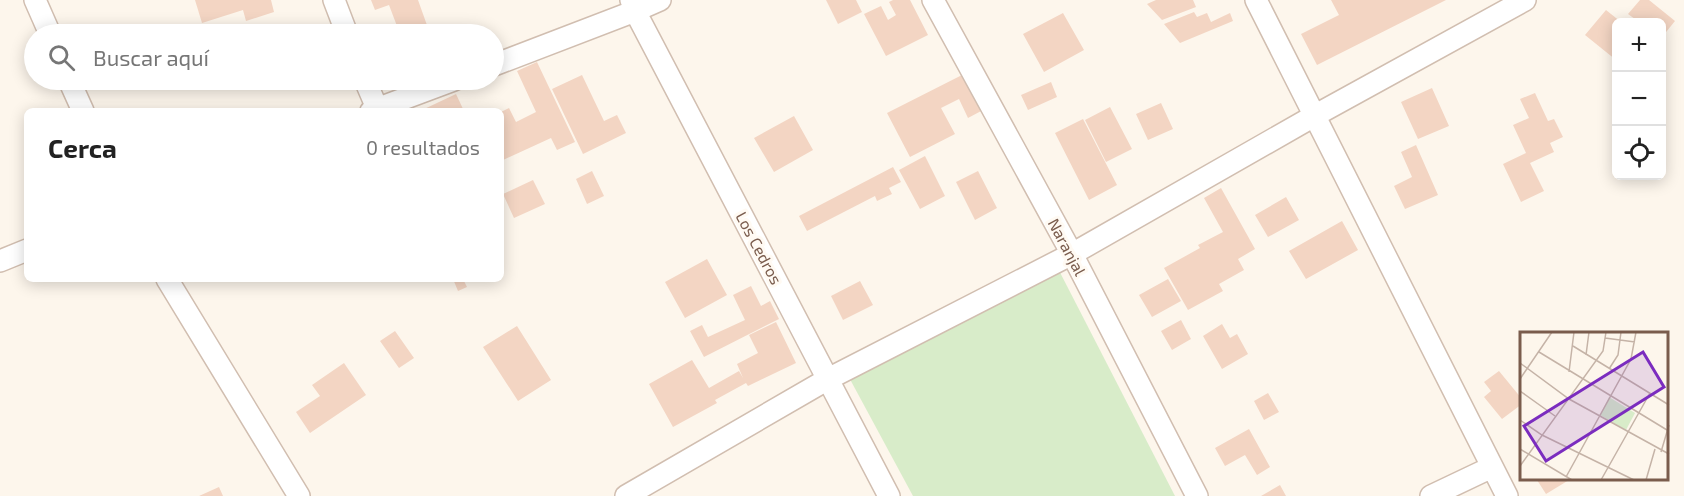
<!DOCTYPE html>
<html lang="es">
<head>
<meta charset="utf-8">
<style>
  :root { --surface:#fff; --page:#f6f6f6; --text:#222; --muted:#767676; --line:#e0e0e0 }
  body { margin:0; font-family:"Exo 2",sans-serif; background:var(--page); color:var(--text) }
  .controls { position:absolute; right:18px; top:18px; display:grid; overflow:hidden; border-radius:9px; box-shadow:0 3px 15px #0003 }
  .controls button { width:54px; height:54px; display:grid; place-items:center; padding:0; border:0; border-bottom:2px solid var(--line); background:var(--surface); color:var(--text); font:30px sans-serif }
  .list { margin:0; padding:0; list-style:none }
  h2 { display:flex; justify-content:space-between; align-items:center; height:78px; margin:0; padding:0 24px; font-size:26px }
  h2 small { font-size:20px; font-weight:400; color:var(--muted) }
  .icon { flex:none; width:33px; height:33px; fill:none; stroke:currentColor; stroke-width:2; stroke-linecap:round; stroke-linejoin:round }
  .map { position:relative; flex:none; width:1684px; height:496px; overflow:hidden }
  .search { position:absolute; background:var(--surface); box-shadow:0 3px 15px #0003; left:24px; top:24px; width:480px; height:66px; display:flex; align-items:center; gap:15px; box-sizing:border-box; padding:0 21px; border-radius:33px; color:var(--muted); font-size:22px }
  .panel { position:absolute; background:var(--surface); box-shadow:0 3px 15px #0003; left:24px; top:108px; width:480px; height:174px; border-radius:9px }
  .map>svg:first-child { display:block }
  .green { fill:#d8ecc9 }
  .building { fill:#f3d5c3 }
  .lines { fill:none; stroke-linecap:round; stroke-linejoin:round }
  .minor-casing { stroke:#d1beb0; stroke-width:24 }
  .minor { stroke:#fff; stroke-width:21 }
  .labels { text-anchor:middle; stroke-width:6; stroke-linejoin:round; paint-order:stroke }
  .street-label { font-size:16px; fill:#7a5c4d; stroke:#fffaf3 }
  .inset-road { fill:none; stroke:#c5b3a7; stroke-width:1.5 }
  .view { fill:#7b2cbf; fill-opacity:0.15; stroke:#7b2cbf; stroke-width:3 }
  .inset-edge { fill:none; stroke:#7a5c4d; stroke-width:3 }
</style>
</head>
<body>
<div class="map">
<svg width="1684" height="496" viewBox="0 0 1684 496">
  <rect width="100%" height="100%" fill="#fdf6ec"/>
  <path class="green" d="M1050 253 1175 496H913L845 370Z"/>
  <path class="building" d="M195 0H271L274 12 246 21 243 10 202 23Z
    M371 0H418L428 28 410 34H400L389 5 375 10Z
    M826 0H856L862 12 838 24Z
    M893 0H910L928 35 886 56 864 14 881 6 888 20 896 15 889 2Z
    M1156 0H1193L1196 7 1162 20 1147 4Z
    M1331 0H1446L1317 65 1301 34 1339 15Z
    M1640 0H1649L1675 21 1662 37V22H1639L1628 14Z
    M1606 10 1621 22H1616V60L1585 35Z
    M1194 12 1197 17 1207 13 1211 22 1230 13 1233 21 1180 43 1164 24Z
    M1063 13 1084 50 1044 72 1023 34Z
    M537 62 575 142 557 150 551 138 501 161V112L509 108 516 122 536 112 517 71Z
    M964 74 983 110 968 118 959 99 941 108 955 134 910 157 887 113Z
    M582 75 604 121 617 115 626 133 583 154 552 89Z
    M1051 82 1057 97 1028 110 1021 95Z
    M1432 88 1449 126 1418 139 1401 102Z
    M1535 93 1548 121 1554 119 1563 137 1550 143 1554 152 1530 163 1544 191 1521 202 1503 164 1526 153 1513 125 1529 118 1520 99Z
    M456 94 464 111H420Z
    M1161 103 1173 129 1148 140 1136 114Z
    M1110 107 1132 149 1106 162 1085 120Z
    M794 116 813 150 774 172 754 138Z
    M1083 119 1117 185 1089 200 1055 133Z
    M1416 145 1438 195 1405 209 1394 186 1412 177 1401 152Z
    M925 156 945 196 920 209 899 170Z
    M893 167 901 182 889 188 892 194 877 201 875 196 807 231 799 216Z
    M592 171 604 196 587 204 576 179Z
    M978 171 997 208 975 220 956 182Z
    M533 180 545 204 514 218 503 194Z
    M1221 188 1255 249 1238 259 1244 270 1219 284 1223 291 1188 310 1164 268 1200 248 1198 245 1223 232 1204 198Z
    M1286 197 1299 220 1268 237 1255 215Z
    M1342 221 1358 250 1306 279 1289 251Z
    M707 259 727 295 685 318 665 282Z
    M453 279H463L467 287 458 291Z
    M1168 279 1181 301 1152 317 1139 295Z
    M860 281 873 305 843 320 831 296Z
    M751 286 761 306 770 301 779 319 704 357 690 331 702 325 708 337 745 320 733 295Z
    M1181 320 1191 339 1172 350 1161 331Z
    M776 322 796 363 748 386 746 383 715 400 717 403 673 427 649 384 692 360 709 388 739 371 743 378 737 364 758 353 749 335Z
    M1222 324 1230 338 1237 334 1248 354 1222 369 1203 336Z
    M517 326 551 380 518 401 483 347Z
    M395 331 414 358 399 368 380 341Z
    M344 363 366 395 310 433 296 412 320 396 312 385Z
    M1499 371 1522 399V404L1502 419 1484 397 1491 391 1484 382Z
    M1268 393 1279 412 1264 420 1254 401Z
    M1249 429 1270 467 1257 475 1245 455 1225 466 1215 448Z
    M1537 480H1569L1546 494Z
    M1280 485 1286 496H1261Z
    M219 487 223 496H199Z"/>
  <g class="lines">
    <g class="minor-casing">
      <path id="minor" d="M35 0 50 34
        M334 0 347 34
        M631 0 635 11 889 496
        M933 0 1072 254 1197 496
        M1256 0 1507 496
        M494 65 635 11 660 0
        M69 80 83 111
        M365 80 377 108
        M371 111 454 80
        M0 261 27 250
        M167 279 299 496
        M626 496 828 379 1072 254 1314 116 1525 0
        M1431 496 1492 467"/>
    </g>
    <use href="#minor" class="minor"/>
  </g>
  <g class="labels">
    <g class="street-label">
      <text transform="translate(1067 247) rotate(62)" y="6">Naranjal</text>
      <text transform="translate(759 248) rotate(62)" y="6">Los Cedros</text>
    </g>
  </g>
  <g transform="translate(1520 332)">
    <rect width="148" height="148" fill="#fdf6ec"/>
    <path d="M89 65 115 81 106 98 80 83Z" fill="#d8ecc9"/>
    <path class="inset-road" d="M85 6 115 10M53 14 149 73M19 20 147 98M66 23 69 0M0 31 49 67 149 122M89 37 98 23 101 0M49 40 54 0M0 47 32 0M0 59 35 84M0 88 22 103 114 148M0 117 52 148M141 120 149 93M0 134 83 19 86 0M46 145 111 27 116 0M81 148 130 61M126 148 135 117"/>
    <path class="view" d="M123 20 144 55 26 129 4 94Z"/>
    <rect width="148" height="148" class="inset-edge"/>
  </g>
</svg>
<div class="controls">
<button>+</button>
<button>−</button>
<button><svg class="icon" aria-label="locate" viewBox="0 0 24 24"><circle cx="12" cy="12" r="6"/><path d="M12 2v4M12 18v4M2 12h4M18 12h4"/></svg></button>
</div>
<div class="search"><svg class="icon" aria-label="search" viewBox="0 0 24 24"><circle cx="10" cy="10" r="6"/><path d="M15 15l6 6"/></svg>Buscar aquí</div>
<section class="panel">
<h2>Cerca<small>0 resultados</small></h2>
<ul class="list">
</ul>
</section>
</div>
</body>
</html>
